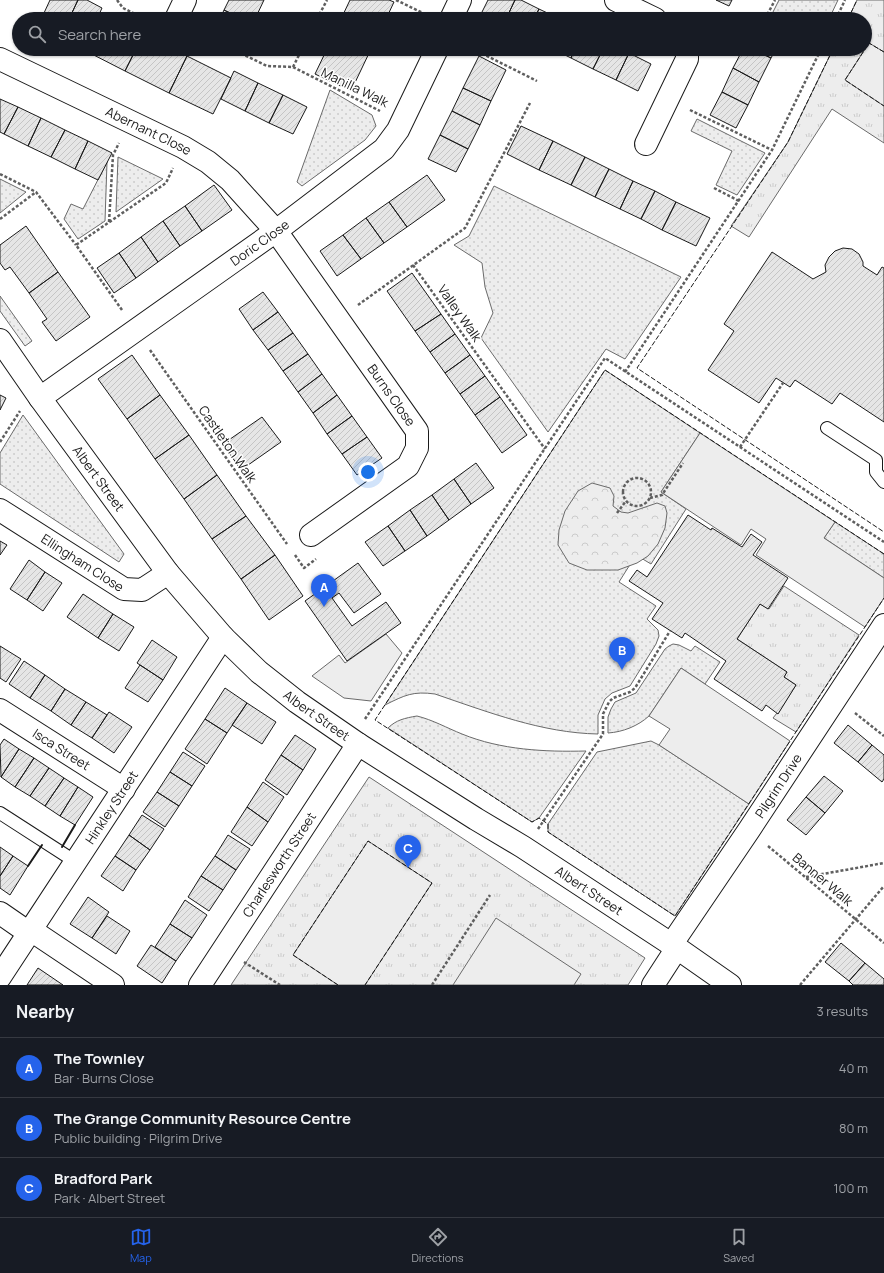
<!DOCTYPE html>
<html lang="en">
<head>
<meta charset="utf-8">
<style>
  :root { --surface:#171b24; --page:#242831; --text:#f1f3f6; --muted:#9ea1a6; --line:#363941; --accent:#2563eb }
  body { margin:0; font-family:Manrope,sans-serif; background:var(--page); color:var(--text) }
  .you { position:absolute; left:368px; top:472px; width:14px; height:14px; margin:-10px; border:3px solid #fff; border-radius:50%; background:#1a73e8; box-shadow:0 0 0 6px #1a73e833 }
  .badge { display:grid; place-items:center; width:26px; height:26px; border-radius:50%; background:var(--accent); color:#fff; font-size:13px; font-weight:700 }
  .pin { position:absolute; translate:-50% -33px; filter:drop-shadow(0 1px 2px #0008) }
  .pin::after { content:''; position:absolute; top:21px; width:14px; height:12px; background:inherit; clip-path:polygon(0 0,100% 0,50% 100%) }
  .list { margin:0; padding:0; list-style:none }
  h2 { display:flex; justify-content:space-between; align-items:center; height:52px; margin:0; padding:0 16px; font-size:17px }
  h2 small { font-size:13px; font-weight:400; color:var(--muted) }
  .list li { display:grid; grid-template-columns:26px 1fr auto; gap:12px; align-items:center; box-sizing:border-box; height:60px; padding:0 16px; border-top:1px solid var(--line) }
  .list b { display:block; font-size:15px; white-space:nowrap }
  .list p { margin:0; font-size:13px; white-space:nowrap; color:var(--muted) }
  .list em { font-size:13px; font-style:normal; color:var(--muted) }
  .icon { flex:none; width:22px; height:22px; fill:none; stroke:currentColor; stroke-width:2; stroke-linecap:round; stroke-linejoin:round }
  .map { position:relative; flex:none; width:884px; height:985px; overflow:hidden }
  .search { position:absolute; background:var(--surface); box-shadow:0 1px 3px #0004; left:12px; right:12px; top:12px; height:44px; display:flex; align-items:center; gap:10px; box-sizing:border-box; padding:0 14px; border-radius:22px; color:var(--muted); font-size:15px }
  .sheet { height:232px; background:var(--surface) }
  nav { display:flex; justify-content:space-around; align-items:center; box-sizing:border-box; height:56px; border-top:1px solid var(--line); background:var(--surface); font-size:11px; color:var(--muted) }
  nav a { display:grid; justify-items:center; gap:2px }
  nav .on { color:var(--accent) }
  .map>svg:first-child { display:block }
  .grass { fill:url(#grass-dots); stroke:#6a6a6a }
  .forest { fill:url(#forest-crowns); stroke:#6a6a6a }
  .park { fill:url(#park-tufts); stroke:#6a6a6a }
  .built { fill:#ededed; stroke:#6a6a6a }
  .building { fill:url(#building-hatch); stroke:#1a1a1a }
  .lines { fill:none; stroke-linecap:round; stroke-linejoin:round }
  .service-casing { stroke:#1a1a1a; stroke-width:14 }
  .minor-casing { stroke:#1a1a1a; stroke-width:24 }
  .tertiary-casing { stroke:#1a1a1a; stroke-width:24 }
  .path { stroke:#5f5f5f; stroke-width:2.5; stroke-dasharray:3 2; stroke-linecap:butt }
  .service { stroke:#fff; stroke-width:12 }
  .minor { stroke:#fff; stroke-width:22 }
  .tertiary { stroke:#fff; stroke-width:22 }
  .fence { stroke:#1a1a1a; stroke-width:1; stroke-dasharray:5 2; stroke-linecap:butt }
  .wall { stroke:#1a1a1a; stroke-width:2 }
  .labels { text-anchor:middle; stroke-width:3; stroke-linejoin:round; paint-order:stroke }
  .street-label { font-size:13px; fill:#1a1a1a; stroke:#fff }
</style>
</head>
<body>
<div class="map">
<svg width="884" height="985" viewBox="0 0 884 985">
  <defs>
    <pattern id="grass-dots" width="8" height="8" patternUnits="userSpaceOnUse"><rect width="8" height="8" fill="#ededed"/><path d="M2 2h.1M6 6h.1" fill="none" stroke="#cbcbcb" stroke-width="1.8" stroke-linecap="round"/></pattern>
    <pattern id="forest-crowns" width="20" height="18" patternUnits="userSpaceOnUse"><rect width="20" height="18" fill="#ededed"/><path d="M2 6a3 3 0 1 1 6 0M12 15a3 3 0 1 1 6 0" fill="none" stroke="#cbcbcb"/></pattern>
    <pattern id="park-tufts" width="24" height="20" patternUnits="userSpaceOnUse"><rect width="24" height="20" fill="#ededed"/><path d="M3 7l-1-3M5 7V3M7 7l1-3M15 17l-1-3M17 17v-4M19 17l1-3" fill="none" stroke="#cbcbcb"/></pattern>
    <pattern id="building-hatch" width="6" height="6" patternUnits="userSpaceOnUse"><rect width="6" height="6" fill="#e6e6e6"/><path d="M-1 1l2-2M0 6l6-6M5 7l2-2" fill="none" stroke="#c5c5c5"/></pattern>
  </defs>
  <rect width="100%" height="100%" fill="#fff"/>
  <path class="grass" d="M779 0H838L829 19H772L770 18Z
    M330 90 372 115 376 126 365 140 302 186 297 182Z
    M697 119 765 153 737 195 716 185 732 151 691 131Z
    M118 157 163 179 116 212Z
    M107 162 105 221 78 239 64 219 71 204 83 209Z
    M0 179 26 192 0 213Z
    M494 186 681 277 625 359 606 349 548 432 481 338 493 313 485 287 482 263 454 245 469 236Z
    M0 296 32 341 25 346 0 311Z
    M605 370 700 433 661 492 686 509 651 564 636 555 619 582 656 606 647 619 658 630 659 636 656 644 630 686 612 693 605 699 598 715V734C542 733 488 712 435 694 413 691 405 695 385 705Z
    M23 415 124 554 119 562 0 484V453Z
    M835 522 884 554V578L824 538Z
    M673 644 679 645 691 651 695 646 720 662 705 684 681 668 649 716C638 726 623 732 608 733V717L611 709 615 702 636 693 665 649 669 646Z
    M417 716C433 720 447 728 462 734 501 750 545 752 586 751L539 818 532 822 388 728C396 720 405 718 417 716Z
    M651 741 659 745 749 804 675 916 548 832V824L597 752Z"/>
  <path class="forest" d="M592 483 610 488 614 496 613 506 621 512 628 513 657 503 665 506 667 513 665 528 658 544 648 556 637 563 618 570H587L569 563 558 545 559 530 565 511 578 491Z"/>
  <path class="park" d="M857 0H884V143L832 109 749 237 731 226 788 142 833 49H865V19H848Z
    M784 586 859 635 796 732 773 718 777 713H778L796 685 784 677 787 672 737 639 760 604 769 609Z
    M369 777 645 958 628 985H231Z"/>
  <path class="built" d="M869 43 884 52V106L845 80Z
    M700 433 835 522 824 538 884 578V598L865 627 756 555 766 539 751 529 741 545 661 492Z
    M386 634 402 653 371 701 344 698 312 676 339 655 345 663Z
    M681 668 790 741 749 804 659 745 670 729 649 716Z
    M368 841 432 883 365 985H338L293 955Z
    M496 918 581 974 574 985H453Z"/>
  <path class="building" d="M50 0H78L69 19H56L44 13Z
    M78 0H87L102 8 97 19H69Z
    M229 0H264L255 19H242L224 10Z
    M350 0H389L394 2 386 19H341Z
    M488 0H515L506 19H491L481 14Z
    M515 0H521L539 9 534 19H506Z
    M716 0H732L729 6Z
    M539 9 560 19H534Z
    M224 10 242 19H220Z
    M82 49H136L125 71Z
    M136 49H173L187 56 169 93 125 71Z
    M327 49H371L351 91 315 74Z
    M553 49H575L571 58Z
    M575 49H603L593 69 571 58Z
    M603 49H622L629 53 616 80 593 69Z
    M743 49H752L771 58 759 82 733 68Z
    M752 49H776L771 58Z
    M629 53 651 64 638 91 616 80Z
    M187 56 231 78 213 114 169 93Z
    M479 56 506 70 491 101 463 88Z
    M733 68 759 82 748 105 722 92Z
    M234 71 258 83 245 111 221 99Z
    M258 83 283 95 269 123 245 111Z
    M463 88 491 101 480 125 452 111Z
    M722 92 748 105 736 128 710 115Z
    M283 95 307 107 293 134 269 123Z
    M0 99 18 107 4 134 0 132Z
    M18 107 41 118 28 146 4 134Z
    M452 111 480 125 468 149 440 135Z
    M41 118 65 130 51 157 28 146Z
    M521 126 553 141 539 170 507 154Z
    M65 130 88 141 75 169 51 157Z
    M440 135 468 149 456 172 428 159Z
    M88 141 112 153 98 180 75 169Z
    M553 141 585 157 571 185 539 170Z
    M585 157 609 169 595 197 571 185Z
    M609 169 633 181 620 209 595 197Z
    M427 175 445 200 407 227 389 202Z
    M633 181 655 191 641 219 620 209Z
    M214 185 232 210 202 231 185 206Z
    M655 191 676 202 662 230 641 219Z
    M389 202 407 227 384 243 366 218Z
    M676 202 710 218 696 246 662 230Z
    M185 206 202 231 180 246 163 221Z
    M366 218 384 243 361 259 343 235Z
    M163 221 180 246 158 262 141 237Z
    M26 226 58 272 29 293 10 267 5 270 0 263V245Z
    M343 235 361 259 337 276 320 251Z
    M141 237 158 262 136 278 119 253Z
    M843 248 852 249 859 254 863 262V266L877 275 882 267 884 268V422L840 393 832 404 795 380 790 387 776 378 759 403 708 370 734 331 724 324 772 252 813 279 826 272 825 265 829 257 835 251Z
    M119 253 136 278 114 293 97 268Z
    M58 272 90 317 56 341 42 322 47 319 29 293Z
    M412 273 441 314 415 331 387 291Z
    M263 292 278 312 253 330 239 309Z
    M278 312 293 333 268 350 253 330Z
    M441 314 455 334 430 352 415 331Z
    M293 333 308 354 283 371 268 350Z
    M455 334 470 355 445 373 430 352Z
    M308 354 322 374 298 392 283 371Z
    M132 355 160 395 127 419 98 379Z
    M470 355 485 376 460 394 445 373Z
    M322 374 337 395 313 413 298 392Z
    M485 376 500 397 475 415 460 394Z
    M0 395 6 398 0 410Z
    M160 395 189 435 155 459 127 419Z
    M337 395 352 416 327 434 313 413Z
    M500 397 527 435 502 453 475 415Z
    M352 416 367 437 342 454 327 434Z
    M262 417 281 442 241 470 223 444Z
    M189 435 217 475 184 499 155 459Z
    M367 437 382 458 357 475 342 454Z
    M476 463 494 488 471 504 454 479Z
    M217 475 246 516 212 539 184 499Z
    M454 479 471 504 449 520 432 495Z
    M432 495 449 520 427 536 410 510Z
    M410 510 427 536 405 551 388 526Z
    M688 515 711 530 712 528 742 547 751 534 762 542 753 555 788 578 768 609 760 604 737 639 787 672 784 677 796 685 778 714 766 705 762 711 714 679 726 661 685 633 682 638 652 619 663 603 629 581 637 570 647 577Z
    M246 516 275 555 241 579 212 539Z
    M388 526 405 551 383 566 365 542Z
    M0 541 7 545 0 555Z
    M275 555 303 596 269 620 241 579Z
    M29 560 45 572 27 600 10 589Z
    M358 563 381 594 354 613 339 593 332 598 352 626 386 602 401 623 347 661 305 601Z
    M45 572 62 583 43 611 27 600Z
    M83 594 113 614 98 638 67 617Z
    M113 614 134 627 119 651 98 638Z
    M152 640 177 657 163 680 137 663Z
    M0 646 21 659 6 682 0 678Z
    M24 661 45 675 30 698 9 684Z
    M140 665 163 680 148 702 125 688Z
    M45 675 65 689 51 711 30 698Z
    M225 688 247 703 227 733 205 719Z
    M65 689 86 702 71 725 51 711Z
    M86 702 107 715 92 738 71 725Z
    M247 703 276 722 262 744 232 725Z
    M109 712 132 727 114 753 92 738Z
    M205 719 227 733 207 764 185 749Z
    M848 725 872 745 858 762 834 743Z
    M295 735 316 749 303 770 281 755Z
    M4 739 19 749 1 777 0 745Z
    M872 745 884 755V779L882 782 858 762Z
    M19 749 34 758 15 787 1 777Z
    M183 752 205 766 192 786 170 772Z
    M281 755 303 770 287 795 265 780Z
    M34 758 49 768 30 796 15 787Z
    M49 768 64 778 45 806 30 796Z
    M170 772 192 786 179 806 157 792Z
    M824 776 843 791 825 813 806 797Z
    M64 778 78 787 60 816 45 806Z
    M263 782 284 797 268 822 247 807Z
    M78 787 93 797 75 825 60 816Z
    M157 792 179 806 165 827 143 812Z
    M806 797 825 813 806 835 787 820Z
    M247 807 268 822 252 846 231 832Z
    M142 815 164 829 150 850 129 835Z
    M129 835 150 850 136 870 115 856Z
    M228 835 250 849 236 870 215 856Z
    M0 847 13 856 0 876Z
    M13 856 28 866 10 895 0 888V876Z
    M115 856 136 870 123 891 101 876Z
    M215 856 236 870 223 890 201 876Z
    M201 876 223 890 209 911 188 897Z
    M88 897 109 912 92 938 70 924Z
    M185 900 207 915 192 938 170 924Z
    M107 916 130 931 116 954 92 938Z
    M170 924 192 938 176 961 155 947Z
    M841 943 865 963 849 981 825 962Z
    M151 945 176 961 162 983 137 966Z
    M865 963 884 979V985H853L849 981Z
    M38 968 63 985H27Z"/>
  <g class="lines">
    <g class="service-casing">
      <path id="service" d="M827 428 876 460V472L884 482
        M0 813 76 862"/>
    </g>
    <g class="minor-casing">
      <g id="minor">
        <path d="M616 0 655 19"/>
        <path d="M176 19 185 0"/>
        <path d="M451 19 460 0"/>
        <path id="s1" d="M0 59 183 147 208 162 230 180 276 231 417 431V448L408 466 311 535"/>
        <path d="M646 144 687 59V49"/>
        <path id="s2" d="M40 398 276 231 384 149 398 130 437 49"/>
        <path id="s3" d="M0 510 124 589 142 590 168 573"/>
        <path id="s4" d="M0 710 124 789"/>
        <path d="M0 913 29 933"/>
        <path d="M31 930 113 985"/>
        <path id="s5" d="M671 945 749 830 884 625"/>
        <path id="s6" d="M0 977 223 637"/>
        <path id="s7" d="M200 985 358 744"/>
        <path d="M653 985 677 948"/>
      </g>
    </g>
    <g class="tertiary-casing">
      <g id="tertiary">
        <path id="s8" d="M0 340 40 398 168 573 223 637 259 672 297 702 358 744 476 819 523 847 677 948 730 985"/>
      </g>
    </g>
    <path class="path" d="M117 0 123 8 145 19
      M396 0 427 15
      M317 19 327 0
      M765 19 775 0
      M836 19 845 0
      M232 49 267 66 293 67 380 111
      M473 49 537 81
      M293 67 302 49
      M690 110 772 150
      M0 174 36 192 76 245
      M714 188 739 201
      M0 219 36 192
      M109 222 113 155 119 143
      M413 265 545 449
      M358 305 465 228 530 103
      M122 310 76 245 166 183 173 168
      M150 350 287 544
      M625 372 772 150 821 49
      M0 442 20 411
      M740 447 783 383
      M623 492a14 14 0 1 1 28 0a14 14 0 1 1-28 0Z
      M650 498 662 495 683 463
      M617 513 626 501
      M295 555 304 568 316 559
      M855 713 884 736
      M365 719 605 358 884 542
      M538 829 603 734V714L609 702 613 698 630 692 635 688 670 631
      M768 846 884 943
      M806 877 884 863
      M244 962 280 985
      M432 985 490 895
      M800 985 884 886"/>
    <use href="#service" class="service"/>
    <use href="#minor" class="minor"/>
    <use href="#tertiary" class="tertiary"/>
    <path class="fence" d="M848 19 857 0
      M833 49 788 142 637 368 884 532
      M884 52 869 43 845 80 884 106
      M884 554 605 370 375 720 532 822 539 818 548 824V832L675 916 884 598
      M338 985 293 955 368 841 432 883 365 985"/>
    <path class="wall" d="M62 847 75 825
      M28 866 42 845"/>
  </g>
  <g class="labels">
    <g class="street-label">
      <text transform="translate(355 87) rotate(26)" y="5">Manilla Walk</text>
      <text dy="5" stroke="none"><textPath href="#s1" startOffset="165">Abernant Close</textPath></text>
      <text dy="5" stroke="none"><textPath href="#s2" startOffset="269">Doric Close</textPath></text>
      <text transform="translate(460 313) rotate(55)" y="5">Valley Walk</text>
      <text dy="5" stroke="none"><textPath href="#s1" startOffset="530">Burns Close</textPath></text>
      <text transform="translate(228 444) rotate(55)" y="5">Castleton Walk</text>
      <text dy="5" stroke="none"><textPath href="#s8" startOffset="170">Albert Street</textPath></text>
      <text dy="5" stroke="none"><textPath href="#s3" startOffset="98">Ellingham Close</textPath></text>
      <text dy="5" stroke="none"><textPath href="#s8" startOffset="494">Albert Street</textPath></text>
      <text dy="5" stroke="none"><textPath href="#s4" startOffset="73">Isca Street</textPath></text>
      <text dy="5" stroke="none"><textPath href="#s5" startOffset="192">Pilgrim Drive</textPath></text>
      <text dy="5" stroke="none"><textPath href="#s6" startOffset="203">Hinkley Street</textPath></text>
      <text dy="5" stroke="none"><textPath href="#s7" startOffset="144">Charlesworth Street</textPath></text>
      <text transform="translate(823 879) rotate(40)" y="5">Banner Walk</text>
      <text dy="5" stroke="none"><textPath href="#s8" startOffset="818">Albert Street</textPath></text>
    </g>
  </g>
</svg>
<div class="you"></div>
<div class="pin badge" style="left:324px;top:607px">A</div>
<div class="pin badge" style="left:622px;top:670px">B</div>
<div class="pin badge" style="left:408px;top:868px">C</div>
<div class="search"><svg class="icon" aria-label="search" viewBox="0 0 24 24"><circle cx="10" cy="10" r="6"/><path d="M15 15l6 6"/></svg>Search here</div>
</div>
<section class="sheet">
<h2>Nearby<small>3 results</small></h2>
<ul class="list">
<li><span class="badge">A</span><div><b>The Townley</b><p>Bar · Burns Close</p></div><em>40 m</em></li>
<li><span class="badge">B</span><div><b>The Grange Community Resource Centre</b><p>Public building · Pilgrim Drive</p></div><em>80 m</em></li>
<li><span class="badge">C</span><div><b>Bradford Park</b><p>Park · Albert Street</p></div><em>100 m</em></li>
</ul>
</section>
<nav>
<a class="on"><svg class="icon" aria-label="map" viewBox="0 0 24 24"><path d="M3 6l6-2 6 2 6-2v14l-6 2-6-2-6 2zM9 4v14M15 6v14"/></svg>Map</a>
<a><svg class="icon" aria-label="directions" viewBox="0 0 24 24"><path d="M12 3l9 9-9 9-9-9zM9 14v-3h6M13 9l2 2-2 2"/></svg>Directions</a>
<a><svg class="icon" aria-label="saved" viewBox="0 0 24 24"><path d="M7 4h10v16l-5-4-5 4z"/></svg>Saved</a>
</nav>
</body>
</html>
